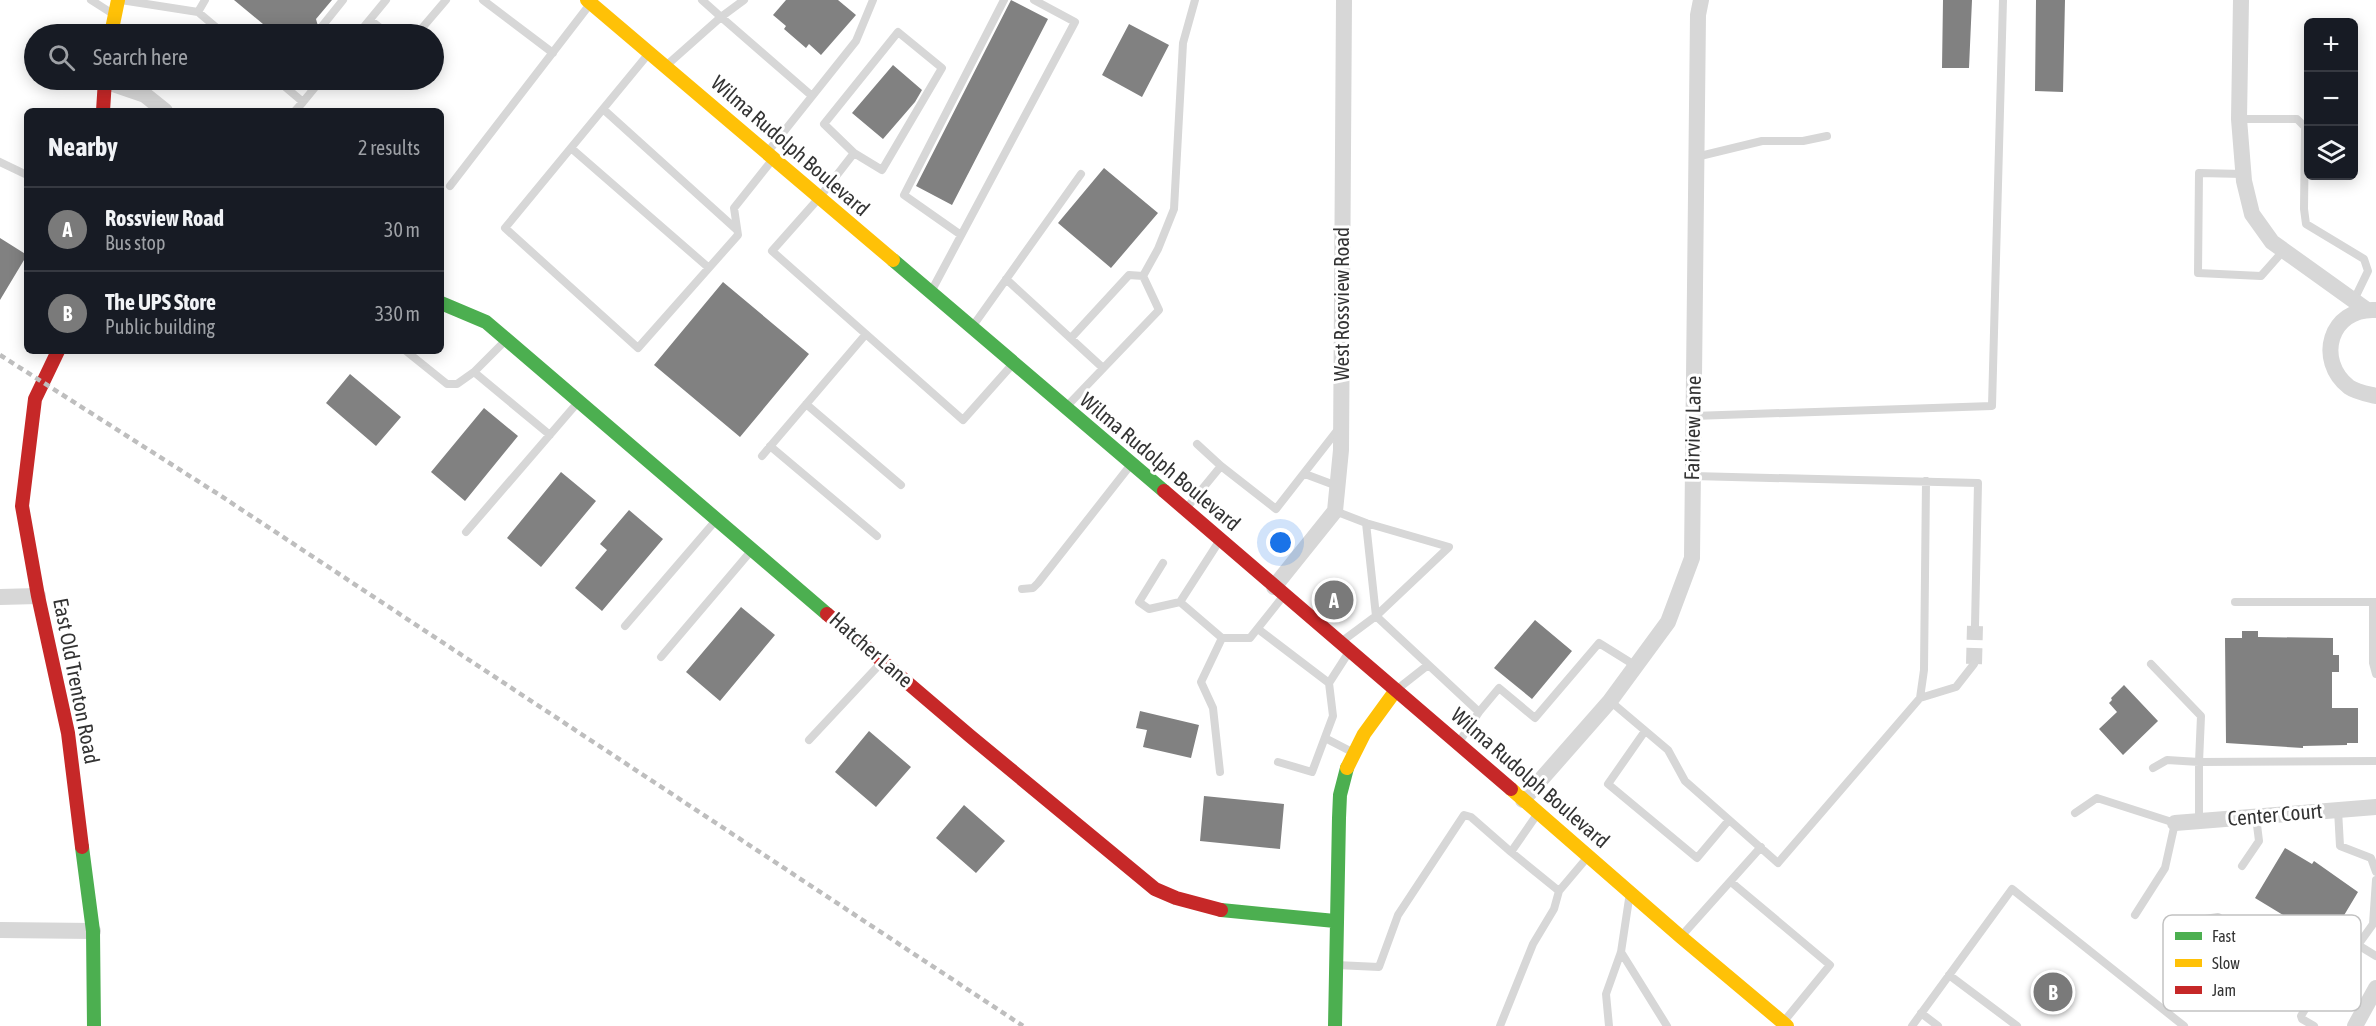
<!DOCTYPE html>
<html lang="en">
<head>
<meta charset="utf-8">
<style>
  :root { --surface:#171b24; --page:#242831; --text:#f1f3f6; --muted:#9ea1a6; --line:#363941; --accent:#7a7a7a }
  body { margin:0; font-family:"Asap Condensed",sans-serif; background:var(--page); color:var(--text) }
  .controls { position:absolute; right:18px; top:18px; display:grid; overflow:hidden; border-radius:9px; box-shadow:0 3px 15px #0003 }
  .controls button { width:54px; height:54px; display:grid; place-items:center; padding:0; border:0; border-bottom:2px solid var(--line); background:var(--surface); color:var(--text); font:30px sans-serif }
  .you { position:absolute; left:1281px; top:543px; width:21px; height:21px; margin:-15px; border:4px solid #fff; border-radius:50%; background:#1a73e8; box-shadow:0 0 0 9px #1a73e833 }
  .badge { display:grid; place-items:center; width:39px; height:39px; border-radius:50%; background:var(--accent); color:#fff; font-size:20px; font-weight:700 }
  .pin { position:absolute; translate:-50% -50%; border:3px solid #fff; box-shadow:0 2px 6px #0006 }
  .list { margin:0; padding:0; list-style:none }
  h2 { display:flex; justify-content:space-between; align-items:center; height:78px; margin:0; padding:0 24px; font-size:26px }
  h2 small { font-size:20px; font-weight:400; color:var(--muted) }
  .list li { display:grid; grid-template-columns:39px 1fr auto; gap:18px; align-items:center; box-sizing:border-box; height:84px; padding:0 24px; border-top:2px solid var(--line) }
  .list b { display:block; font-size:22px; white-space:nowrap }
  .list p { margin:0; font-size:20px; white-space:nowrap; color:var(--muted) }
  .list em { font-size:20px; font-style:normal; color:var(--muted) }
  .icon { flex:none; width:33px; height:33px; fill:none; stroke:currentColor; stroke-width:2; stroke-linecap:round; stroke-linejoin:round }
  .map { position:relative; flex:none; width:2376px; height:1026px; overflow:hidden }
  .search { position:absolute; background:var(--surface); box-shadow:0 3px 15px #0003; left:24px; top:24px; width:420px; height:66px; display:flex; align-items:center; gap:15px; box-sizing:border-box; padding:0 21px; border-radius:33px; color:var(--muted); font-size:22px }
  .panel { position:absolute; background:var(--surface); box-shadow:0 3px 15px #0003; left:24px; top:108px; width:420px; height:246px; border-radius:9px }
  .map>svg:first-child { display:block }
  .building { fill:#818181 }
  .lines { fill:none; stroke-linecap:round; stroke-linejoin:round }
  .street-tunnel { stroke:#d6d6d6; stroke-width:16; stroke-dasharray:16 8; stroke-linecap:butt }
  .lane { stroke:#d7d7d7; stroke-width:8 }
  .street { stroke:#d7d7d7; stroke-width:16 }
  .fast { stroke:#4caf50; stroke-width:14 }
  .slow { stroke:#ffc107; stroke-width:14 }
  .jam { stroke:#c62828; stroke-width:14 }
  .rail { stroke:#bebebe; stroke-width:4.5; stroke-dasharray:6 4.5; stroke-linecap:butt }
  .labels { text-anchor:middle; stroke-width:6; stroke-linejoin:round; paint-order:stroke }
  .street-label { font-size:21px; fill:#333; stroke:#fff }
  .key { fill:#fff; stroke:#c2c2c2; stroke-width:1.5 }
  .key-label { font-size:16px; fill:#333 }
</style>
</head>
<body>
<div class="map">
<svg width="2376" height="1026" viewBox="0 0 2376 1026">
  <rect width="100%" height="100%" fill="#fff"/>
  <path class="building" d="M234 0H332L316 19 319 30 323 31 327 30 333 34H275Z
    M786 0H838L856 15 821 55 809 44 806 48 784 29 786 26 773 15Z
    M1011 0 1048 19 952 205 916 186Z
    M1943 0H1972L1969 68H1942Z
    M2036 0H2065L2063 92 2035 91Z
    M1129 24 1169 45 1142 97 1102 75Z
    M893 65 922 90 915 102 883 139 852 113Z
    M1104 168 1158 213 1111 268 1058 223Z
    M0 238 27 255 0 300Z
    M723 282 809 354 740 437 654 365Z
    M350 374 401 417 376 446 326 403Z
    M484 408 518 436 465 501 431 472Z
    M561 472 596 501 541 567 507 538Z
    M629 510 663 539 602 611 575 588 607 550 600 544Z
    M741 607 775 635 720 701 686 672Z
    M1535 620 1572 651 1532 699 1494 668Z
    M2242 631H2258V637L2333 638V655H2339V672H2332V708H2358V743H2347V745L2303 746V748L2226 743 2225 638H2242Z
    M2124 685 2158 721 2123 755 2099 729 2117 712 2109 703 2112 700 2111 698Z
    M1140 711 1199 725 1191 758 1143 747 1147 730 1136 728Z
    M869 731 911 767 876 807 835 772Z
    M1204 796 1284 804 1280 849 1200 841Z
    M964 805 1005 841 976 873 936 838Z
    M2285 848 2312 864 2314 861 2358 892 2328 942 2255 898Z"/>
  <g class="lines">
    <path class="street-tunnel" d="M1974 664 1975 626"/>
    <path class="lane" d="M91 0 113 14
      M121 0 198 12 205 0
      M483 0 553 53
      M744 0 721 17 812 96
      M198 12 224 34
      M370 20 388 34
      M323 25 343 0
      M358 34 386 0
      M417 34 446 0
      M645 58 505 228 638 348 738 235 734 208 769 164
      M668 64 721 17 702 0
      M277 80 303 102 321 80
      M603 109 737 230
      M295 111 303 102
      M2239 119H2297L2305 127 2304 209 2306 224 2364 259 2368 271 2354 300
      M571 148 709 268
      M770 149 856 41 873 0
      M854 153 882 170 942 68 898 32 824 124 854 153 819 198 772 251 963 420 1011 366
      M1696 157 1762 141H1803L1827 136
      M0 162 27 175
      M2243 174 2199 173 2198 273 2261 276 2284 250
      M450 186 587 8
      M961 235 904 195 1004 0
      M1143 276 1158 249 1174 209 1183 43 1195 0
      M1006 279 1103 368
      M933 288 1075 22 1034 0
      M975 323 1081 174
      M1071 338 1129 275 1143 276
      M507 339 474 372 550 435
      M406 351 447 384H457L474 372
      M806 404 901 485
      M1069 404 1159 310 1143 276
      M1693 416 1992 406 2003 0
      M1197 444 1221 466
      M770 446 877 536
      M762 456 866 334
      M1305 474 1337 486
      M1693 476 1978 483 1975 626
      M1189 505 1221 466 1276 509 1340 427
      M1335 511 1366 523 1449 547 1376 616 1479 712 1499 688 1535 718 1599 643 1636 666
      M466 532 579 401
      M1218 543 1180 602 1222 638H1250L1281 599
      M1163 563 1139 602 1149 609 1180 602
      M1022 589 1033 588 1038 583 1129 467
      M2235 602H2376
      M2373 602V663L2376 674
      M625 626 717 519
      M1258 629 1329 683 1347 655
      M1345 639 1376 616 1366 523
      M661 657 751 551
      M2151 664 2201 716 2199 762 2376 761
      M1400 687 1428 665
      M1920 698 1956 687 1974 664
      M1610 701 1668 750 1685 781 1778 863 1920 698 1924 670 1926 481
      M1645 731 1608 784 1697 858 1729 820
      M1325 738 1354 753
      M1461 739 1479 712
      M809 740 881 663
      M1278 762 1312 772 1333 716 1329 683
      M2153 768 2167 760 2199 762V821
      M1220 772 1213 708 1201 682 1222 638
      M2338 810 2340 846 2371 858 2376 872
      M2075 813 2097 798 2175 823 2165 868 2135 915
      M1536 816 1511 852 1559 891
      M2242 866 2259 841 2256 817
      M2376 880 2373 924 2358 945 2376 956
      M1731 882 1830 965 1785 1020
      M1685 932 1761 847
      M2186 947 2205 919 2218 917 2313 976 2317 981V989L2301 1016 2302 1019 2314 1026
      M1621 952 1667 1026
      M1336 965 1379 967 1398 915 1464 815 1471 817 1511 852
      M1949 975 2017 1026
      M1921 1013 1938 1026
      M1500 1026 1533 944 1554 909 1559 891 1586 859
      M1609 1026 1606 994 1621 952 1629 899
      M1912 1026 2012 889 2184 1026"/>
    <path class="street" d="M2241 0 2239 119 2244 181 2252 214 2272 242 2367 310
      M104 81 145 95 165 111
      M2375 310C2330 308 2315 360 2349 387 2356 392 2368 394 2376 396
      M1274 587 1335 511 1341 450 1344 0
      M0 597 38 596
      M1523 800 1610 701 1668 622 1692 558 1698 15 1701 0
      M2175 823 2376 807
      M0 930 93 931
      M2355 1026 2376 988"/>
    <path class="fast" d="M893 260 1164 491
      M441 303 486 322 827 614
      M82 847 93 931 94 1026
      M1221 910 1335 921
      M1335 1026 1339 818 1340 795 1347 768"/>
    <path class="slow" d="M587 0 893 260
      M111 34 118 0
      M1347 768 1364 734 1396 690
      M1511 789 1681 937 1787 1026"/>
    <path class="jam" d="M103 111 105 80
      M58 351 35 399 22 506 38 596 68 733 82 847
      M1164 491 1511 789
      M827 614 970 736 1155 889 1176 898 1221 910"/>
    <path class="rail" d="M0 355 218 494 1023 1026"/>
  </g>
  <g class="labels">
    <g class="street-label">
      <text transform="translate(790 146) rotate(41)" y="7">Wilma Rudolph Boulevard</text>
      <text transform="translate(1342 304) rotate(-90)" y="7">West Rossview Road</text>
      <text transform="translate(1693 428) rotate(-89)" y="7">Fairview Lane</text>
      <text transform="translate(1160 462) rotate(40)" y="7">Wilma Rudolph Boulevard</text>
      <text transform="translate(871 650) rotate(41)" y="7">Hatcher Lane</text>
      <text transform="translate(76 681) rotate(79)" y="7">East Old Trenton Road</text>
      <text transform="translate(1530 778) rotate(41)" y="7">Wilma Rudolph Boulevard</text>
      <text transform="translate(2275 815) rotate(-5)" y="7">Center Court</text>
    </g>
  </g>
  <rect x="2163" y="915" width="198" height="96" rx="9" class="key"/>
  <rect x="2175" y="932" width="27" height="8" fill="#4caf50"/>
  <rect x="2175" y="959" width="27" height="8" fill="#ffc107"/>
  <rect x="2175" y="986" width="27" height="8" fill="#c62828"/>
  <g class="key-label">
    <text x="2212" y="942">Fast</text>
    <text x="2212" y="969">Slow</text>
    <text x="2212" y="996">Jam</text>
  </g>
</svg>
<div class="controls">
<button>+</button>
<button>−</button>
<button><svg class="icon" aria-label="layers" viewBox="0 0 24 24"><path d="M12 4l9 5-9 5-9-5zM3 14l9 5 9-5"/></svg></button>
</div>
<div class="you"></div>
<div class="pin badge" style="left:1334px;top:600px">A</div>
<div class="pin badge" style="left:2053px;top:992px">B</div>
<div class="search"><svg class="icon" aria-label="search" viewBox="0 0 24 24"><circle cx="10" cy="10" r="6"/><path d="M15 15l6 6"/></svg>Search here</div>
<section class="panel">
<h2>Nearby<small>2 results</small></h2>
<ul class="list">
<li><span class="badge">A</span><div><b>Rossview Road</b><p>Bus stop</p></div><em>30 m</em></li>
<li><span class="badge">B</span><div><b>The UPS Store</b><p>Public building</p></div><em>330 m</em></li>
</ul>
</section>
</div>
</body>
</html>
